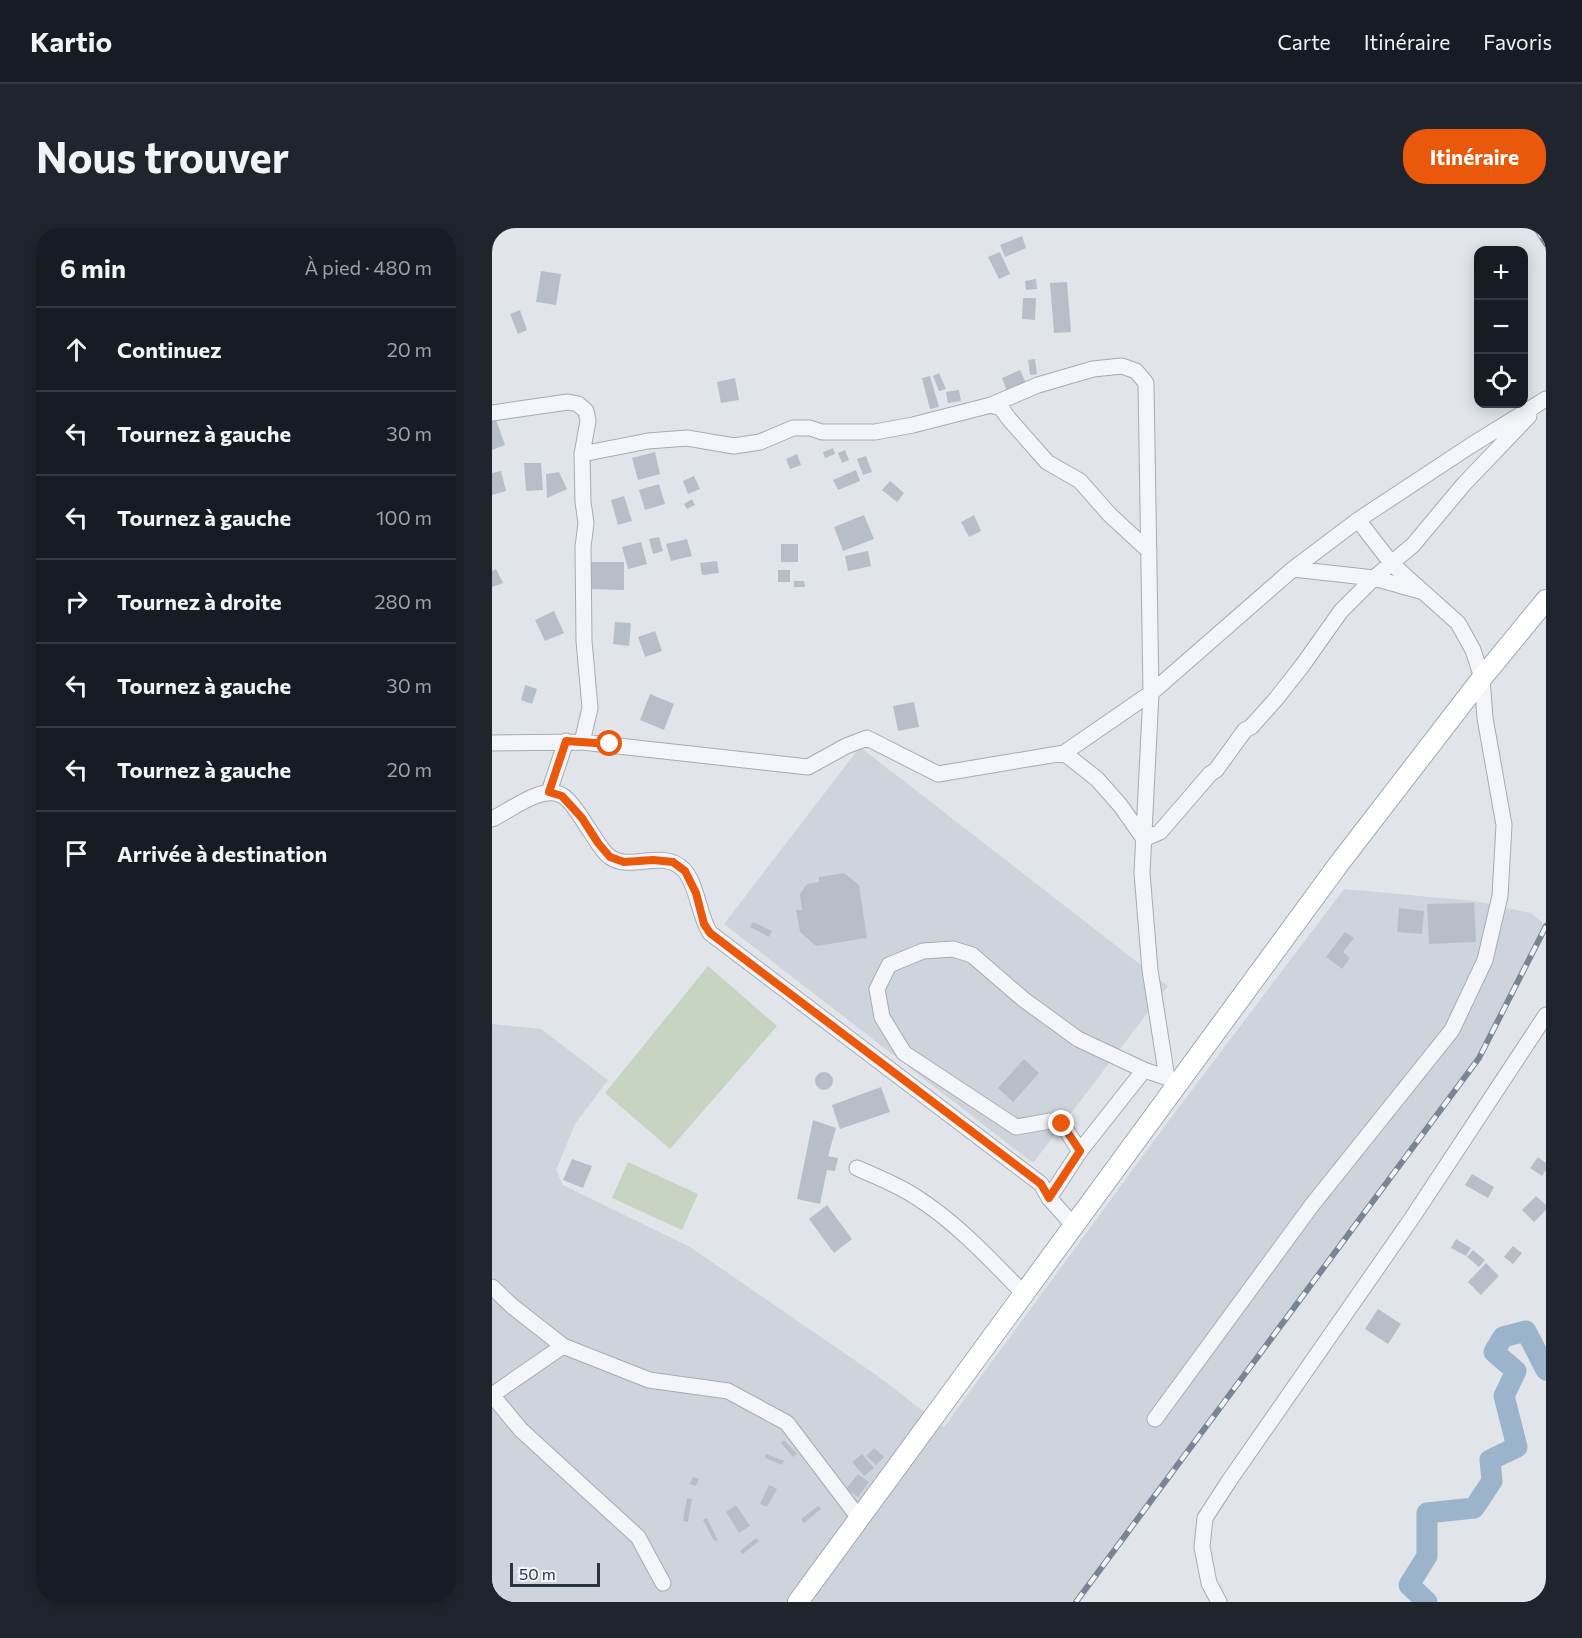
<!DOCTYPE html>
<html lang="fr">
<head>
<meta charset="utf-8">
<style>
  :root { --surface:#171b24; --page:#20242c; --text:#f1f3f6; --muted:#9ea1a6; --line:#363941; --accent:#ea580c }
  body { margin:0; font-family:Commissioner,sans-serif; background:var(--page); color:var(--text) }
  .controls { position:absolute; right:18px; top:18px; display:grid; overflow:hidden; border-radius:12px; box-shadow:0 3px 15px #0003 }
  .controls button { width:54px; height:54px; display:grid; place-items:center; padding:0; border:0; border-bottom:2px solid var(--line); background:var(--surface); color:var(--text); font:30px sans-serif }
  .scale { position:absolute; left:18px; bottom:15px; width:90px; box-sizing:border-box; padding-left:6px; border:3px solid #283342; border-top:0; font-size:16px; line-height:21px; white-space:nowrap; color:#283342; -webkit-text-stroke:4px #f0f3f7; paint-order:stroke }
  .stop { position:absolute; width:18px; height:18px; margin:-14px; border:4px solid #ea580c; border-radius:50%; background:#fff }
  .stop.end { background:#ea580c; border-color:#fff; box-shadow:0 2px 6px #0008 }
  .list { margin:0; padding:0; list-style:none }
  h2 { display:flex; justify-content:space-between; align-items:center; height:78px; margin:0; padding:0 24px; font-size:26px }
  h2 small { font-size:20px; font-weight:400; color:var(--muted) }
  .list li { display:grid; grid-template-columns:39px 1fr auto; gap:18px; align-items:center; box-sizing:border-box; height:84px; padding:0 24px; border-top:2px solid var(--line) }
  .list b { display:block; font-size:22px; white-space:nowrap }
  .list em { font-size:20px; font-style:normal; color:var(--muted) }
  .icon { flex:none; width:33px; height:33px; fill:none; stroke:currentColor; stroke-width:2; stroke-linecap:round; stroke-linejoin:round }
  .map { position:relative; flex:none; width:1054px; height:1374px; overflow:hidden; border-radius:24px }
  header { display:flex; align-items:center; gap:36px; box-sizing:border-box; height:84px; padding:0 30px; background:var(--surface); border-bottom:2px solid var(--line) }
  header strong { font-size:28px }
  nav { display:flex; gap:33px; margin-inline-start:auto; font-size:21px }
  .intro { display:flex; align-items:center; justify-content:space-between; box-sizing:border-box; height:144px; padding:0 36px }
  h1 { margin:0; font-size:42px }
  .button { padding:15px 27px; border-radius:24px; background:var(--accent); color:#fff; font-size:21px; font-weight:700 }
  main { display:flex; gap:36px; padding:0 36px }
  aside { flex:1; background:var(--surface); border-radius:24px; box-shadow:0 3px 15px #0003 }
  .map>svg:first-child { display:block }
  .built { fill:#cfd4dc }
  .green { fill:#c7d4c1 }
  .lines { fill:none; stroke-linecap:round; stroke-linejoin:round }
  .river { stroke:#9bb4cb; stroke-width:21 }
  .building { fill:#b8bec7 }
  .minor-casing { stroke:#a6acb4; stroke-width:17 }
  .major-casing { stroke:#9fa9b6; stroke-width:22 }
  .minor { stroke:#f3f5f8; stroke-width:15 }
  .major { stroke:#fff; stroke-width:20 }
  .rail-casing { stroke:#798594; stroke-width:6 }
  .rail { stroke:#f0f3f7; stroke-width:4; stroke-dasharray:11; stroke-linecap:butt }
  .route { stroke:#ea580c; stroke-width:8 }
</style>
</head>
<body>
<header>
<strong>Kartio</strong>
<nav><a>Carte</a><a>Itinéraire</a><a>Favoris</a></nav>
</header>
<div class="intro"><h1>Nous trouver</h1><a class="button">Itinéraire</a></div>
<main>
<aside>
<h2>6 min<small>À pied · 480 m</small></h2>
<ul class="list">
<li><svg class="icon" aria-label="ahead" viewBox="0 0 24 24"><path d="M12 20V5M6 11l6-6 6 6"/></svg><div><b>Continuez</b></div><em>20 m</em></li>
<li><svg class="icon" aria-label="left" viewBox="0 0 24 24"><path d="M17 20v-9H6M10 6l-5 5 5 5"/></svg><div><b>Tournez à gauche</b></div><em>30 m</em></li>
<li><svg class="icon" aria-label="left" viewBox="0 0 24 24"><path d="M17 20v-9H6M10 6l-5 5 5 5"/></svg><div><b>Tournez à gauche</b></div><em>100 m</em></li>
<li><svg class="icon" aria-label="right" viewBox="0 0 24 24"><path d="M7 20v-9h11M14 6l5 5-5 5"/></svg><div><b>Tournez à droite</b></div><em>280 m</em></li>
<li><svg class="icon" aria-label="left" viewBox="0 0 24 24"><path d="M17 20v-9H6M10 6l-5 5 5 5"/></svg><div><b>Tournez à gauche</b></div><em>30 m</em></li>
<li><svg class="icon" aria-label="left" viewBox="0 0 24 24"><path d="M17 20v-9H6M10 6l-5 5 5 5"/></svg><div><b>Tournez à gauche</b></div><em>20 m</em></li>
<li><svg class="icon" aria-label="arrive" viewBox="0 0 24 24"><path d="M6 21V4h12l-3 4 3 4H6"/></svg><div><b>Arrivée à destination</b></div></li>
</ul>
</aside>
<div class="map">
<svg width="1054" height="1374" viewBox="0 0 1054 1374">
  <rect width="100%" height="100%" fill="#e1e5ea"/>
  <path class="built" d="M368 519 676 758 541 935 232 696Z
    M852 661 983 673 1039 685 1054 698 987 830 584 1374H0V796L49 801 116 852 83 896 64 942 71 957 198 1019 387 1149 452 1199 672 899Z"/>
  <path class="green" d="M216 738 285 798 178 921 113 865Z
    M136 934 206 966 190 1002 120 970Z"/>
  <g class="lines">
    <path class="river" d="M935 1374 917 1357 935 1328V1285L982 1280 1000 1253 998 1232 1025 1219 1012 1168 1024 1143 1002 1124 1011 1109 1034 1103 1054 1142"/>
  </g>
  <path class="building" d="M530 8 534 20 513 29 508 17Z
    M508 24 518 46 507 51 496 29Z
    M49 43 69 46 64 77 44 74Z
    M544 51 545 61 534 62 533 53Z
    M575 54 579 104 562 105 558 55Z
    M531 70H544L543 92 530 91Z
    M28 82 35 102 26 106 18 86Z
    M543 131 545 146 538 147 536 132Z
    M528 142 534 155 515 163 510 150Z
    M447 145 454 161 447 163 441 148Z
    M438 148 447 179 438 181 430 150Z
    M243 150 247 172 229 175 225 154Z
    M467 162 469 173 456 175 454 164Z
    M4 192 13 217 0 222V193Z
    M341 220 343 226 333 230 331 224Z
    M353 222 357 232 350 235 346 225Z
    M163 224 168 246 146 252 140 230Z
    M305 226 309 237 298 241 294 231Z
    M374 228 380 244 371 247 365 231Z
    M32 235H49L51 262 34 263Z
    M364 242 368 253 346 262 341 252Z
    M9 243 14 263 0 267V245Z
    M67 244 75 261 55 270 54 246Z
    M202 248 208 261 196 266 191 253Z
    M398 253 412 265 405 274 390 262Z
    M167 256 173 276 153 282 147 262Z
    M132 268 140 293 126 297 119 272Z
    M200 271 203 277 195 281 192 276Z
    M372 287 382 311 351 323 342 299Z
    M482 287 489 303 477 309 469 294Z
    M167 309 171 323 161 326 157 311Z
    M195 311 200 328 179 333 174 316Z
    M149 314 155 336 136 341 130 319Z
    M289 316H306V334H289Z
    M376 323 379 338 356 343 353 328Z
    M225 333 227 345 210 347 208 335Z
    M98 334H132V362L98 361Z
    M4 341 11 355 0 359V343Z
    M286 342H298V354H286Z
    M302 353H312L313 359H302Z
    M62 383 72 405 53 413 43 392Z
    M123 394 139 395 137 418 121 416Z
    M163 403 170 423 153 429 146 409Z
    M33 457 45 461 40 476 29 472Z
    M158 466 182 476 172 502 148 492Z
    M422 474 427 499 406 503 401 478Z
    M352 645 367 657 375 710 324 718 308 704 304 682H310L308 666 315 656 327 654V649Z
    M982 675 984 714 937 716 935 676Z
    M907 680 932 683 930 706 905 704Z
    M261 694 280 703 277 709 258 699Z
    M853 704 862 710 851 724 858 730 850 741 834 729Z
    M532 831 547 845 521 874 506 860Z
    M323 853a9 9 0 1 1 18 0a9 9 0 1 1-18 0Z
    M389 859 398 884 348 901 340 877Z
    M321 892 344 900 336 928 346 930 343 943 335 942 328 976 305 971Z
    M1046 929 1054 935V942L1050 948 1038 940Z
    M80 931 100 938 91 960 71 952Z
    M980 946 1002 959 996 970 973 957Z
    M1044 968 1054 977V982L1042 994 1030 982Z
    M335 977 360 1011 342 1025 317 991Z
    M964 1011 979 1020 974 1028 959 1020Z
    M1021 1018 1030 1025 1021 1036 1012 1029Z
    M981 1022 993 1032 987 1039 975 1029Z
    M994 1035 1007 1048 989 1067 976 1054Z
    M886 1081 909 1096 896 1116 873 1101Z
    M292 1212 305 1226 301 1229 289 1215Z
    M382 1220 392 1229 384 1237 374 1228Z
    M274 1226 292 1233 290 1237 273 1230Z
    M370 1226 382 1240 372 1248 360 1234Z
    M366 1246 377 1254 366 1269 354 1261Z
    M201 1249 207 1251 204 1258 198 1256Z
    M277 1257 285 1261 275 1279 268 1276Z
    M195 1270 200 1271 196 1294 191 1293Z
    M244 1277 258 1298 247 1305 234 1284Z
    M326 1278 329 1281 312 1295 309 1291Z
    M215 1290 226 1312 222 1313 211 1292Z
    M264 1310 267 1313 251 1326 248 1323Z"/>
  <g class="lines">
    <g class="minor-casing">
      <path id="minor" d="M499 177 509 180 517 191 555 234 588 253 618 287 657 323
        M0 185 76 174 86 176 94 183 96 193 90 226 91 274 94 295 91 319 92 413 98 480 90 514
        M90 226 156 213 195 210 242 218 268 214 301 200H318L330 204H383L421 197 499 177 546 157 601 141 630 138 644 143 654 155 659 465 650 645 658 742 675 850
        M801 341 882 350 928 363
        M0 515 90 514 316 539 354 518 375 510 446 546 572 525 659 465 801 341 866 292 978 218 1054 171
        M572 525 605 551 628 577 652 611 668 604 718 546 724 542 753 502 759 499 784 471 810 438 849 383 882 350 921 317 972 256 1037 188
        M57 564 74 513
        M0 591C18 583 51 555 71 568 78 572 91 592 96 600 102 608 110 624 118 629 139 644 171 620 192 642 205 656 207 688 218 705L549 956 557 970 582 998
        M588 923 570 896 558 893 524 899 412 825 390 789 385 761 397 737 431 723 461 721 480 727 531 771 586 811 652 842 682 852
        M365 940C385 949 406 957 424 969 465 995 498 1031 532 1066
        M557 970 588 923 652 842
        M0 1059 20 1078 71 1118 157 1152 236 1163 295 1195 367 1290
        M0 1167 29 1202 146 1309 171 1355
        M0 1167 71 1118
        M663 1191 820 977 960 802 993 732 1008 668 1012 597 993 490 990 450 981 422 966 395 900 336 866 292
        M727 1374 717 1355 710 1319 713 1290 737 1253 920 990 1054 787"/>
    </g>
    <g class="major-casing">
      <path id="major" d="M306 1374 846 637 990 450 1054 372"/>
    </g>
    <use href="#minor" class="minor"/>
    <use href="#major" class="major"/>
    <g class="rail-casing">
      <path id="rail" d="M1044 0 1054 16
        M584 1374 987 830 1054 698"/>
    </g>
    <use href="#rail" class="rail"/>
  </g>
  <g class="lines">
    <path class="route" d="M118 516 74 513 57 564 70 568 90 590 106 615 118 629 132 634 161 632 181 634 193 643 204 665 212 696 218 705 549 956 557 970 588 923 570 896"/>
  </g>
</svg>
<div class="controls">
<button>+</button>
<button>−</button>
<button><svg class="icon" aria-label="locate" viewBox="0 0 24 24"><circle cx="12" cy="12" r="6"/><path d="M12 2v4M12 18v4M2 12h4M18 12h4"/></svg></button>
</div>
<div class="scale">50 m</div>
<div class="stop" style="left:118px;top:516px"></div>
<div class="stop end" style="left:570px;top:896px"></div>
</div>
</main>
</body>
</html>
